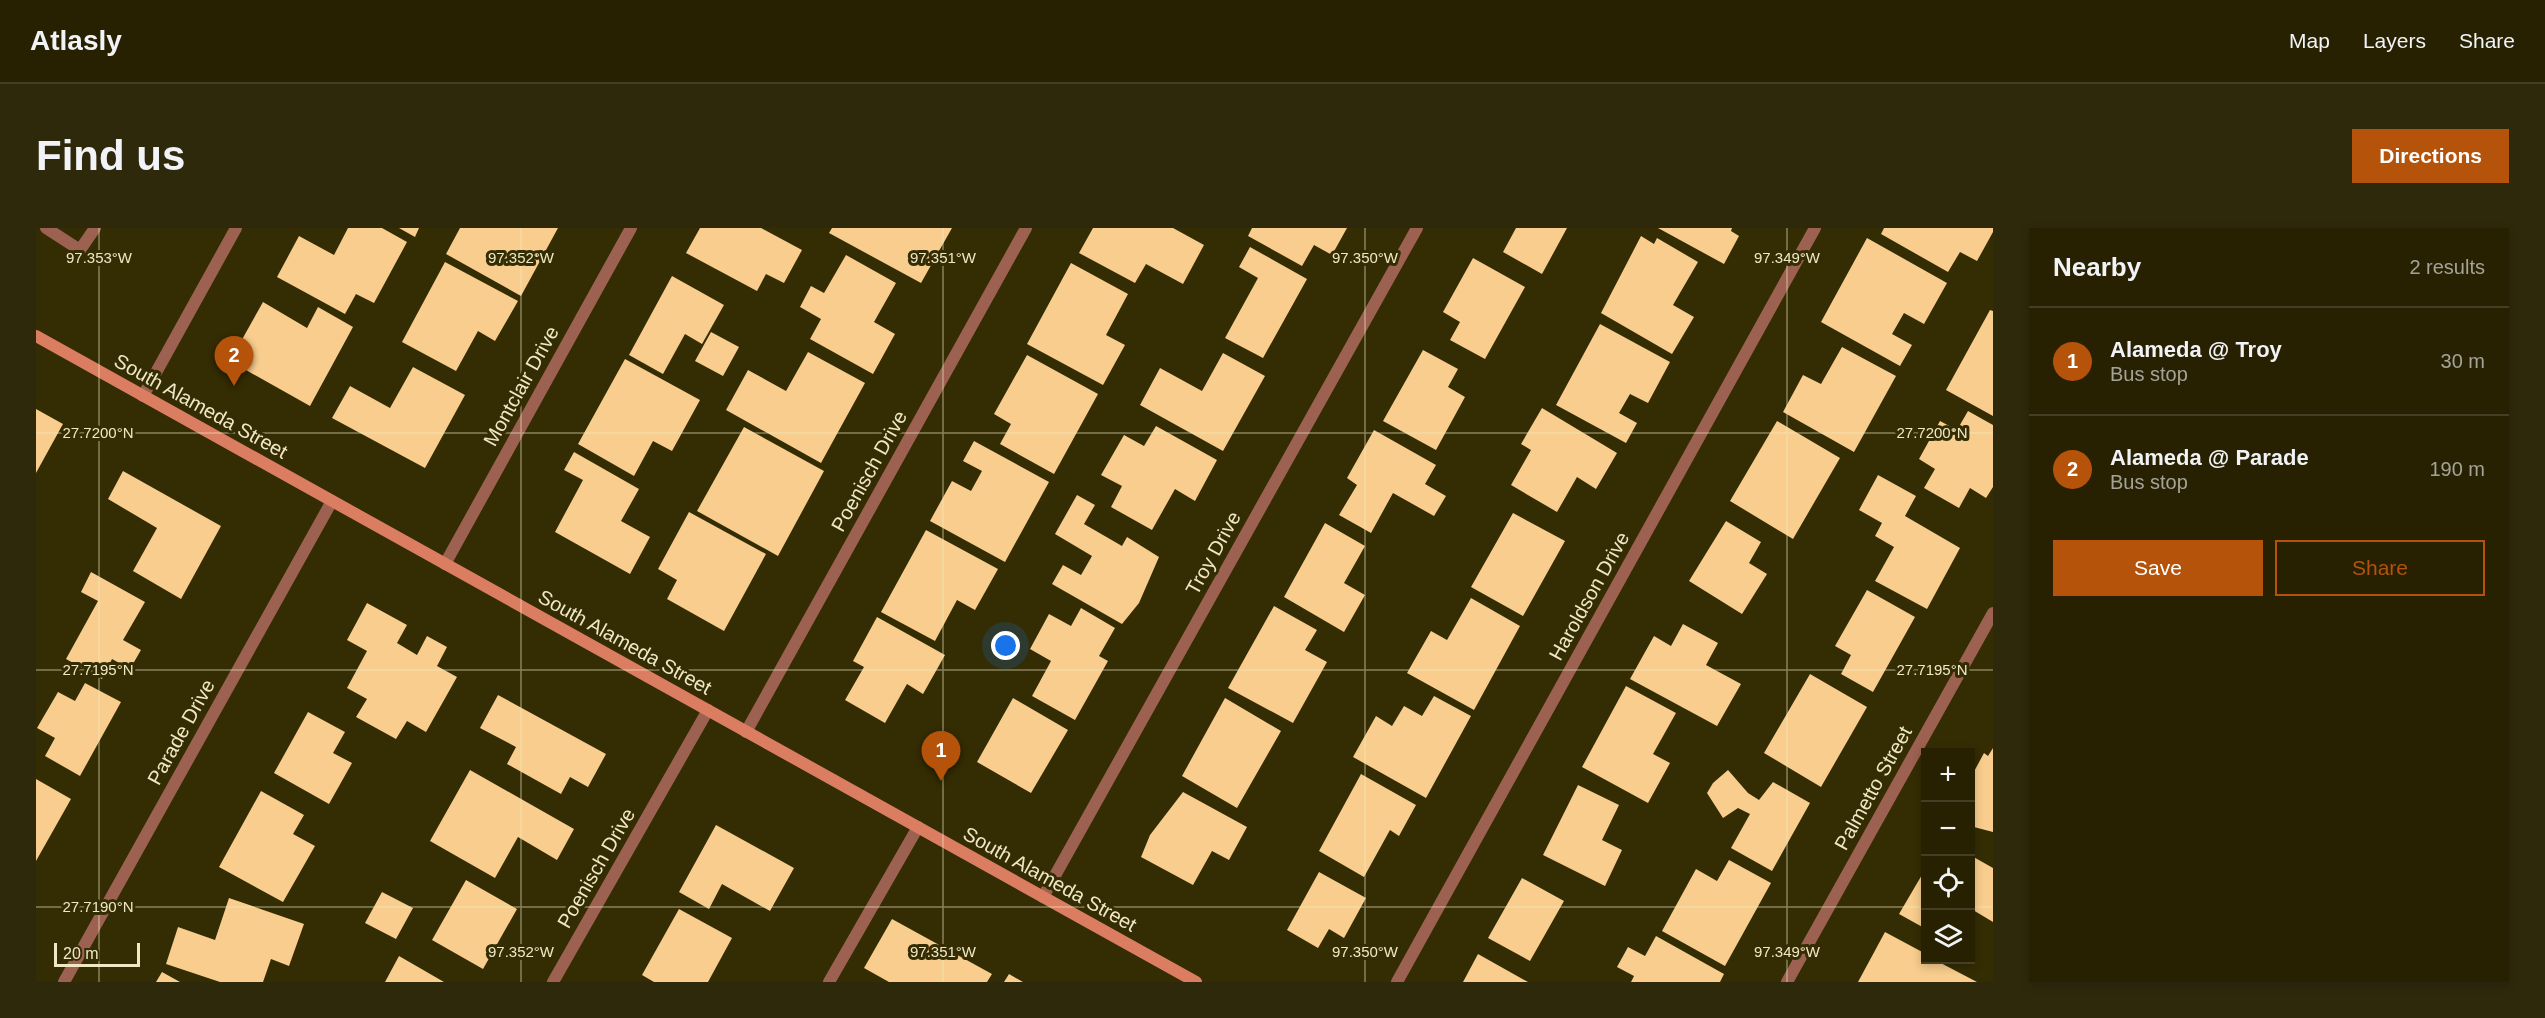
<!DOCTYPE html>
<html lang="en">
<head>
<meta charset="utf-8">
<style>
  :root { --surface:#272102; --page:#2f290c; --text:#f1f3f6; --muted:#a4a399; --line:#433e24; --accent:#b45309 }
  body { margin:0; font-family:Helvetica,sans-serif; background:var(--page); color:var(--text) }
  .controls { position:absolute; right:18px; bottom:18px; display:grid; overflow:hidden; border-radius:0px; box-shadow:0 3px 9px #0003 }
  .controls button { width:54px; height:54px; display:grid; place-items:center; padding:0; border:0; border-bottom:2px solid var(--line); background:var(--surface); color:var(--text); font:30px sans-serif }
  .scale { position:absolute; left:18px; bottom:15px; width:86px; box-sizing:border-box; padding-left:6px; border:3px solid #f0e8c5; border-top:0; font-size:16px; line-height:21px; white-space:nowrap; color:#f0e8c5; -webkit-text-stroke:4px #342c03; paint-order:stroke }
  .you { position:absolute; left:970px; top:418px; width:21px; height:21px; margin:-15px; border:4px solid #fff; border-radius:50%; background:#1a73e8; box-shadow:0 0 0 9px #1a73e833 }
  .badge { display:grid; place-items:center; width:39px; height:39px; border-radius:50%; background:var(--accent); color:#fff; font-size:20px; font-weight:700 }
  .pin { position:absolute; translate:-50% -50px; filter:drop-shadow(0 2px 3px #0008) }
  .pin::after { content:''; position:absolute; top:32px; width:21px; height:18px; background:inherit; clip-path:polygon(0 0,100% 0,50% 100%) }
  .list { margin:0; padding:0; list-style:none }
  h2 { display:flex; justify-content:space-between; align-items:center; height:78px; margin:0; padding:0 24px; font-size:26px }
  h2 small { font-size:20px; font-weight:400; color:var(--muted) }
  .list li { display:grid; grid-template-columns:39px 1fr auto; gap:18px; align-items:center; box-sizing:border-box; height:108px; padding:0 24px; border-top:2px solid var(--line) }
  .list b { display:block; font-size:22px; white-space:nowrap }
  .list p { margin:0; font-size:20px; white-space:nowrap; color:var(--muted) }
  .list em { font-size:20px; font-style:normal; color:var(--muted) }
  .actions { display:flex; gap:12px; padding:18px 24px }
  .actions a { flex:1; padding:14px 0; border:2px solid var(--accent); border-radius:0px; text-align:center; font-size:21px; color:var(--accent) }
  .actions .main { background:var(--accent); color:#fff }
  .icon { flex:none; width:33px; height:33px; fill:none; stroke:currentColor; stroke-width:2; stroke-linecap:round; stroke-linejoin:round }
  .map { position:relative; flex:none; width:1957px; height:754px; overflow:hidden; border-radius:0px }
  header { display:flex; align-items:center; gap:36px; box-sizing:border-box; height:84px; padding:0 30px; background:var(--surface); border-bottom:2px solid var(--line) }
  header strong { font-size:28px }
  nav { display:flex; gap:33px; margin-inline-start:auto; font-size:21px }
  .intro { display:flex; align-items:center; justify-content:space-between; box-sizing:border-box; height:144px; padding:0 36px }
  h1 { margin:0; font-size:42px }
  .button { padding:15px 27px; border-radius:0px; background:var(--accent); color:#fff; font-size:21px; font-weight:700 }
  main { display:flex; gap:36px; padding:0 36px }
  aside { flex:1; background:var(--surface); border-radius:0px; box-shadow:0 3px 9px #0003 }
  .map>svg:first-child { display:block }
  .building { fill:#f8cd8d }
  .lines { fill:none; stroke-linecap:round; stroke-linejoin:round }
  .lane { stroke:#9c6150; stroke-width:12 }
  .street { stroke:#9c6150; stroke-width:12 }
  .secondary { stroke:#db7d61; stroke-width:12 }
  .ticks { fill:none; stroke:#f0e8c5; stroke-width:1.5; stroke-opacity:0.45 }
  .labels { text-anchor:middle; stroke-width:6; stroke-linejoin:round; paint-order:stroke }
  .street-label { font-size:20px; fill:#f0e8c5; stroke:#342c03 }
  .ticks-label { font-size:15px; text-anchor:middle; fill:#f0e8c5; stroke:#342c03; stroke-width:6; stroke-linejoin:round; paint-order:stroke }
</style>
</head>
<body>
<header>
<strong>Atlasly</strong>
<nav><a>Map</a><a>Layers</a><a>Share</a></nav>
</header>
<div class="intro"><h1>Find us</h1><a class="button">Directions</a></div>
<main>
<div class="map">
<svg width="1957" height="754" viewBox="0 0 1957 754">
  <rect width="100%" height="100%" fill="#342c03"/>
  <path class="building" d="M312 0H346L371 14 338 75 320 66 309 86 241 49 263 8 298 27Z
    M363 0H383L379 9Z
    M424 0H522L485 68 410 26Z
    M664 0H725L766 22 748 55 730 46 721 63 650 25Z
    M796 0H916L885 55 793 5Z
    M1057 0H1137L1168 17 1147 56 1110 36 1099 55 1043 25Z
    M1216 0H1311L1296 27 1278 17 1266 38 1212 8Z
    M1480 0H1531L1506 46 1467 24Z
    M1622 0H1696L1695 3 1703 8 1688 36Z
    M1848 0H1957V4L1941 33 1924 24 1912 44 1845 6Z
    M1605 8 1618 16 1621 10 1662 34 1637 77 1658 89 1636 126 1565 85Z
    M1831 10 1911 55 1888 96 1868 85 1856 106 1876 117 1864 138 1785 94Z
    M1214 19 1271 51 1227 130 1189 110 1222 50 1203 39Z
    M810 27 860 55 838 94 859 106 837 146 774 111 785 91 764 79 775 58 788 65Z
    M1437 30 1489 59 1449 131 1414 112 1424 94 1407 84Z
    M409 34 482 73 459 113 442 103 420 143 366 114Z
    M1035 35 1092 66 1070 107 1089 117 1067 157 991 116Z
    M636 48 688 77 666 116 649 106 627 146 593 127Z
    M227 74 271 100 282 79 317 99 274 178 194 133Z
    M1954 82 1957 83V188L1910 162Z
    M1564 96 1634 134 1612 175 1594 166 1583 185 1601 195 1590 215 1520 177Z
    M675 104 703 119 687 148 659 133Z
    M1806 119 1860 148 1818 224 1747 184 1767 147 1785 156Z
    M1387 122 1422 141 1412 159 1429 169 1400 222 1347 193Z
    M772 124 829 155 785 235 690 182 712 142 750 163Z
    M1187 125 1229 148 1187 223 1104 177 1124 140 1166 163Z
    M991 127 1062 166 1018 246 964 216 975 196 958 186Z
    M589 131 664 172 636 223 617 213 598 248 542 216Z
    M377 139 429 167 389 240 296 190 314 158 354 180Z
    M1506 180 1581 225 1560 261 1541 249 1521 284 1475 257 1495 222 1485 216Z
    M0 181 27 196 0 245Z
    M1932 183 1957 197V259L1950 270 1934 260 1923 280 1888 260 1899 241 1883 231 1904 193 1921 202Z
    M1741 193 1804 230 1757 311 1694 273Z
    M1120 198 1181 232 1159 273 1139 261 1116 302 1075 279 1086 258 1065 247 1088 207 1108 218Z
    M708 199 788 243 742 328 661 283Z
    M1338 202 1400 237 1389 256 1410 268 1398 288 1357 265 1335 305 1303 287 1321 257 1311 250Z
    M938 213 1013 254 969 334 894 293 916 253 935 263 946 243 927 233Z
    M538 224 603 261 585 293 614 309 594 346 519 304 547 252 528 242Z
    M87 243 185 298 145 371 97 343 121 300 72 271Z
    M1842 247 1880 268 1869 288 1924 320 1891 381 1839 353 1858 319 1839 308 1846 295 1823 282Z
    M1041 267 1059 277 1048 296 1086 318 1091 309 1123 329 1103 375 1086 396 1016 356 1027 337 1045 347 1056 328 1019 306Z
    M653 284 730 326 688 403 631 371 641 352 622 341Z
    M1477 285 1529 313 1487 388 1435 359Z
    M1690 293 1725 314 1713 335 1731 346 1706 386 1653 353Z
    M1289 295 1329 318 1308 355 1329 367 1308 404 1248 369Z
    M890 302 962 341 939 382 921 372 899 413 845 384Z
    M55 344 109 374 87 412 105 422 94 441 76 431 66 451 30 431 62 373 45 364Z
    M1831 362 1879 389 1837 464 1805 446 1815 427 1799 418Z
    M1435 370 1484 398 1438 482 1371 445 1395 403 1411 412Z
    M331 375 371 397 361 415 381 427 391 408 411 419 401 438 421 449 390 504 371 493 360 511 320 489 331 471 311 460 331 423 311 412Z
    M1238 378 1281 402 1269 422 1291 434 1257 495 1192 460Z
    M1045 380 1079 400 1063 428 1072 433 1039 492 996 468 1015 433 994 421 1013 386 1035 398Z
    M841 389 909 427 887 466 871 456 849 495 809 472 828 439 817 433Z
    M1647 396 1682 415 1670 437 1705 456 1681 498 1594 451 1618 408 1635 418Z
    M1774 446 1831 479 1785 559 1728 525Z
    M49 455 85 474 44 548 9 528 19 510 1 500 22 464 39 473Z
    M1590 458 1640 485 1617 526 1634 535 1612 575 1546 539Z
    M462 467 570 526 552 559 534 549 525 566 471 536 480 519 444 500Z
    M1398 468 1435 488 1390 570 1317 529 1340 488 1356 498 1368 478 1386 488Z
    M977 470 1032 502 995 565 941 534Z
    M1189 470 1245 503 1201 580 1146 548Z
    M272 484 309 504 297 525 316 535 293 576 238 545Z
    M1957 520V604L1934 598V551L1948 525 1952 528Z
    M434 542 538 601 521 632 482 609 459 650 394 613Z
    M1692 542 1712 565 1723 572 1737 554 1774 575 1736 643 1695 620 1714 586 1702 580 1687 590 1671 565 1677 555Z
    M1325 546 1380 577 1363 608 1354 602 1328 649 1283 623Z
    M0 551 35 571 0 633Z
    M1542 557 1583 577 1566 612 1586 622 1569 658 1507 627Z
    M225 563 268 587 257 606 279 618 247 674 183 639Z
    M1147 564 1211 599 1193 632 1176 623 1157 657 1105 629 1114 607Z
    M680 597 758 640 734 683 686 656 673 681 643 664Z
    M1934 627 1957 640V694L1937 682 1934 687Z
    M1693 632 1735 655 1689 738 1626 703 1660 641 1681 653Z
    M1890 640V701L1863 686Z
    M1283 644 1330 670 1308 710 1293 701 1282 720 1251 702Z
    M1486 650 1528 673 1494 733 1452 710Z
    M430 652 481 681 447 741 396 712Z
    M346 664 377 680 360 711 329 695Z
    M193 670 268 696 253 738 235 731 227 754H184L130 736 142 699 179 712Z
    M643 681 696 710 672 754H618L606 747Z
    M856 691 956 746 951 754H853L828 740Z
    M1849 704 1890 726V732H1899L1941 754H1822Z
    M1620 708 1688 746 1684 754H1595L1598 748 1581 739 1592 719 1609 728Z
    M1442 726 1492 754H1427Z
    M363 728 408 754H349Z
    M126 744 144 754H120Z
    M973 746 987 754H968Z"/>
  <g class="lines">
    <path class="lane" d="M10 0 44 22 59 0
      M793 754 882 599"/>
    <path class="street" d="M107 168 200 0
      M409 336 595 0
      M710 504 990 0
      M1007 669 1381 0
      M28 754 296 273
      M517 754 672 482
      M1361 754 1779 0
      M1751 754 1957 385"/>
    <path class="secondary" d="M0 108 1160 754"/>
  </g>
  <path class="ticks" d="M63 0V754M485 0V754M907 0V754M1329 0V754M1751 0V754M0 205H1957M0 442H1957M0 679H1890M1934 679H1957"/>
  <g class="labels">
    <g class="street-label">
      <text transform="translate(485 158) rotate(-61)" y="7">Montclair Drive</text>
      <text transform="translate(165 178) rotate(29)" y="7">South Alameda Street</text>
      <text transform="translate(833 243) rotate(-61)" y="7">Poenisch Drive</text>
      <text transform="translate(1177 325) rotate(-61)" y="7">Troy Drive</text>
      <text transform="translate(1553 368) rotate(-61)" y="7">Haroldson Drive</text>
      <text transform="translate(589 414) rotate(29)" y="7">South Alameda Street</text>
      <text transform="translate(145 504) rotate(-61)" y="7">Parade Drive</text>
      <text transform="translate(1837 560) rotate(-61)" y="7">Palmetto Street</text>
      <text transform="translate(560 640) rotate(-60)" y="7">Poenisch Drive</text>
      <text transform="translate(1014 651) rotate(29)" y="7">South Alameda Street</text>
    </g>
  </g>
  <g class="ticks-label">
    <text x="63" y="35">97.353°W</text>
    <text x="485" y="35">97.352°W</text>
    <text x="907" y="35">97.351°W</text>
    <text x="1329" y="35">97.350°W</text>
    <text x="1751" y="35">97.349°W</text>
    <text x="62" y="210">27.7200°N</text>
    <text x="1896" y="210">27.7200°N</text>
    <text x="62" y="447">27.7195°N</text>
    <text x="1896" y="447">27.7195°N</text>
    <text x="62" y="684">27.7190°N</text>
    <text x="485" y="729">97.352°W</text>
    <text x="907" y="729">97.351°W</text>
    <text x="1329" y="729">97.350°W</text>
    <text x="1751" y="729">97.349°W</text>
  </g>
</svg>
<div class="controls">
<button>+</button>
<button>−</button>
<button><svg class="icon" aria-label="locate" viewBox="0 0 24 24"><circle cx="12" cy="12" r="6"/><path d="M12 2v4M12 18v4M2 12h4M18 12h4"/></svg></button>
<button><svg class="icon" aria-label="layers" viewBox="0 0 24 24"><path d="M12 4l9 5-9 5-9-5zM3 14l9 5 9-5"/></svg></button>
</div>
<div class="scale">20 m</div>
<div class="you"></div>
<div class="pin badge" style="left:905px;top:553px">1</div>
<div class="pin badge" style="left:198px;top:158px">2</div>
</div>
<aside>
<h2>Nearby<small>2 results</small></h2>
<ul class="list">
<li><span class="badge">1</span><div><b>Alameda @ Troy</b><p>Bus stop</p></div><em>30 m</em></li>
<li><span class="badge">2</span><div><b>Alameda @ Parade</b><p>Bus stop</p></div><em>190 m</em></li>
</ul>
<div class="actions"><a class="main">Save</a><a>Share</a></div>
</aside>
</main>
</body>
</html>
